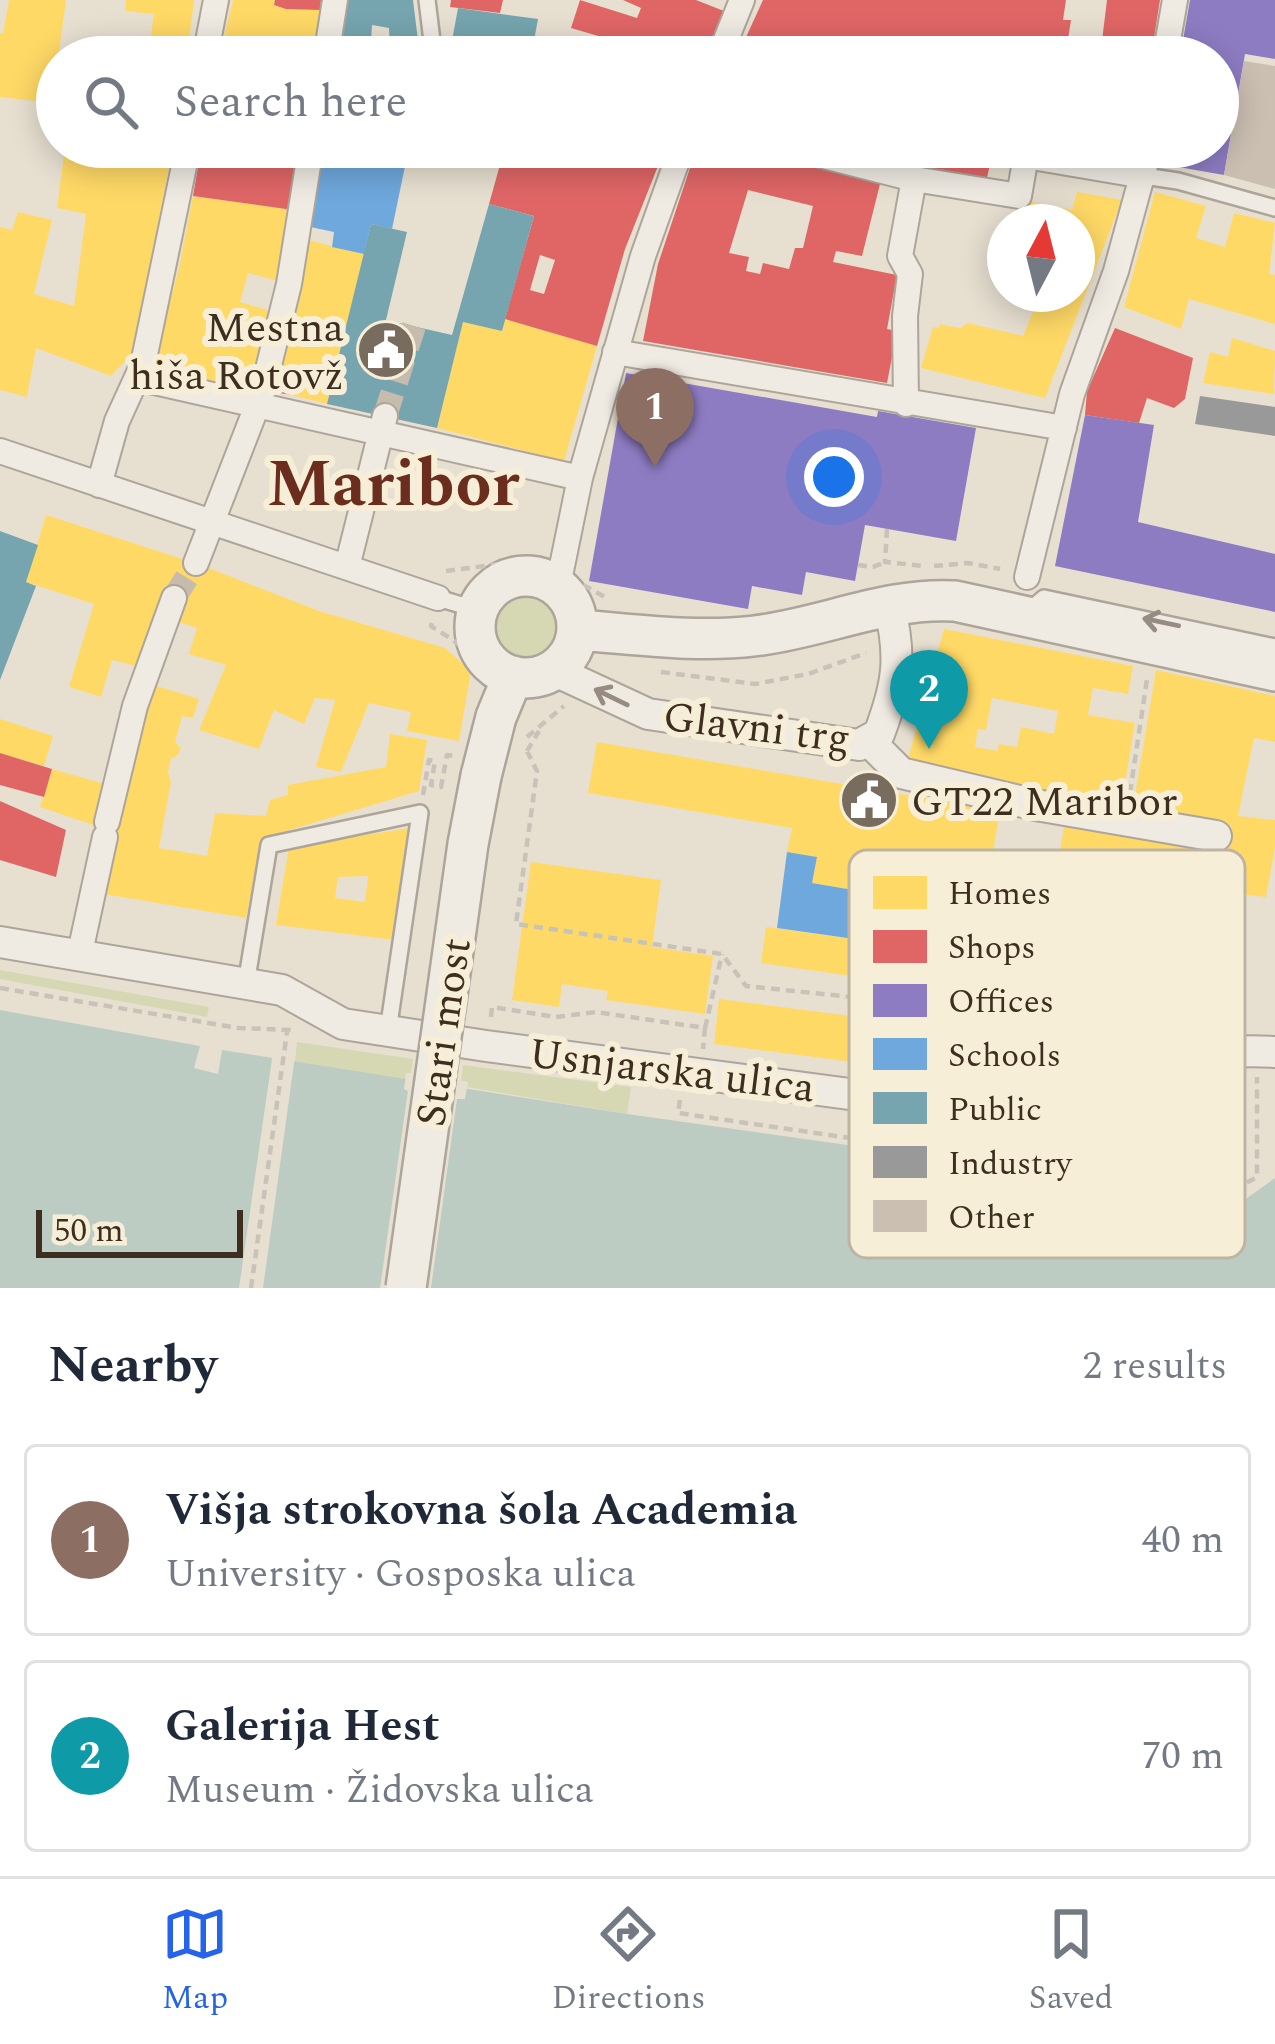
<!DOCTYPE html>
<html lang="en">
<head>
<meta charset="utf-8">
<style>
  :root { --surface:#fff; --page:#f2f2f3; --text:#1f2937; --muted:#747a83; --line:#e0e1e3; --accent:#2563eb }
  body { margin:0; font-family:Spectral,serif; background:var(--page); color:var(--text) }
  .compass { position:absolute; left:987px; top:204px; width:108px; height:108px; border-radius:50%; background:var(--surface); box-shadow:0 6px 30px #0003; rotate:7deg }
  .scale { position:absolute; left:36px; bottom:30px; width:207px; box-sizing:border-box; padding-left:12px; border:6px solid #3d2e20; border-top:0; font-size:33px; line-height:42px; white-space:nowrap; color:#3d2e20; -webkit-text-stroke:9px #f7eed8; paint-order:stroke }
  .you { position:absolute; left:834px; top:477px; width:42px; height:42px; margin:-30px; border:9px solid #fff; border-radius:50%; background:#1a73e8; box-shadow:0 0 0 18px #1a73e833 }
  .badge { display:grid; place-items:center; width:78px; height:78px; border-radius:50%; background:var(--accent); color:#fff; font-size:39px; font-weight:700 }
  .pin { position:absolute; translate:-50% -99px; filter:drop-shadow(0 3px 6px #0008) }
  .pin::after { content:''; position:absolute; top:63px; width:42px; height:36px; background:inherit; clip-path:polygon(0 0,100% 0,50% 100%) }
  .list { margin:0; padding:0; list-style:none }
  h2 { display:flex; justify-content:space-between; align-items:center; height:156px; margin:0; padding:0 48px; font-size:51px }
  h2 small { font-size:39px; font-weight:400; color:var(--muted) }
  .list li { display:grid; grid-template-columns:78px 1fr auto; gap:36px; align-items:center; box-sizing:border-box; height:192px; margin:0 24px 24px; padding:0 24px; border:3px solid var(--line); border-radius:12px }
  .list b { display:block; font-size:45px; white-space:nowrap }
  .list p { margin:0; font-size:39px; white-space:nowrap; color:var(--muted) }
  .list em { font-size:39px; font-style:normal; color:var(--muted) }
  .icon { flex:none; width:66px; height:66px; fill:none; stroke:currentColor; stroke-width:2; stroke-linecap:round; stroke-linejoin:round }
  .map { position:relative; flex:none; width:1275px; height:1288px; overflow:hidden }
  .search { position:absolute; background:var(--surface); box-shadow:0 6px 30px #0003; left:36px; right:36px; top:36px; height:132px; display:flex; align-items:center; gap:30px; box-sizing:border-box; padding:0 42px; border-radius:66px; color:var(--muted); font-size:45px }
  .sheet { height:588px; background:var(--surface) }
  nav { display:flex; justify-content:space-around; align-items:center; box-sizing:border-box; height:168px; border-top:3px solid var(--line); background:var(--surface); font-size:33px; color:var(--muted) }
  nav a { display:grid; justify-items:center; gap:6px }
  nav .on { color:var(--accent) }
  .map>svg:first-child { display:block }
  .green { fill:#d6d7b3 }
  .water { fill:#bcccc2 }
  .pier { fill:#e7e0d1 }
  .homes { fill:#ffd966; fill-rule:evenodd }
  .shops { fill:#e06666; fill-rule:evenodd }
  .offices { fill:#8e7cc3 }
  .schools { fill:#6fa8dc }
  .public { fill:#76a5af }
  .industry { fill:#999 }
  .building { fill:#cbbfb2 }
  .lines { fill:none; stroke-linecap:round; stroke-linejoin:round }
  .pedestrian-tunnel { stroke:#c5bcae; stroke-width:24; stroke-dasharray:24 12; stroke-linecap:butt }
  .service-casing { stroke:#ada599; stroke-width:20 }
  .pedestrian-casing { stroke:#ada599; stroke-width:28 }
  .minor-casing { stroke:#ada599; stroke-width:34 }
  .tertiary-casing { stroke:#ada599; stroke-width:44 }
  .path { stroke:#c8c2b9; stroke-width:4.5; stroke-dasharray:9 6; stroke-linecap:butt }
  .service { stroke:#efebe3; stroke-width:15 }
  .pedestrian { stroke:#efebe3; stroke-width:24 }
  .minor { stroke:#efebe3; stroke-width:30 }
  .tertiary { stroke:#efebe3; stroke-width:39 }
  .tertiary-bridge-casing { stroke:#ada599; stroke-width:44; stroke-linecap:butt }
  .tertiary-bridge { stroke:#efebe3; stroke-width:39 }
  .oneway { stroke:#968c82 }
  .labels { text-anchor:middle; stroke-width:12; stroke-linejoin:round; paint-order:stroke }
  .poi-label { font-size:42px; fill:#3d2e20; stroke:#f7eed8; text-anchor:end }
  .street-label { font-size:42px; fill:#3d2e20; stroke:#f7eed8 }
  .town-label { font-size:66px; font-weight:bold; fill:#6b2e1e; stroke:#f7eed8 }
  .key { fill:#f7eed8; stroke:#bfb4a1; stroke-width:3 }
  .key-label { font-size:33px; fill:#3d2e20 }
</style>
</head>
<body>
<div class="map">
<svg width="1275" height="1288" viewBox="0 0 1275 1288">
  <rect width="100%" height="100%" fill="#e7e0d1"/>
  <path class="green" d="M492 627a35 35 0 1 1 70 0a35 35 0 1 1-70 0Z
    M0 970 209 1007 207 1017 0 979Z
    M297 1042 413 1059 411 1073H406L405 1081 295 1062Z
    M463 1065 631 1087 627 1114 467 1087 468 1082 461 1081Z"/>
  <path class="water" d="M0 1010 200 1046 194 1068 218 1074 222 1050 627 1114 1152 1188 1166 1190 1212 1223 1275 1178V1288H0Z"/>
  <path class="pier" d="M273 1052 295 1056 263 1288H239Z
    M406 1075 468 1082 465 1099H457L431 1288H380L408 1091 404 1089Z"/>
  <path class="homes" d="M9 0H66L52 103 0 97V33L3 34Z
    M126 0H194L187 57H148L154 14 125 11Z
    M233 0H275L274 5 286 9 320 10 316 57H219Z
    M65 147H173L132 354 111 376 36 348 27 397 0 390V227L12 230 18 212 52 220 34 294 74 306 86 214 57 208Z
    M260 147H301L299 167 258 158Z
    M610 147H666L658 166Z
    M1077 192 1122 200 1045 398 921 368 933 327 939 328 940 324 960 328 968 323 1023 336 1037 302 1016 294H1077V222H1022L1027 201 1072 210Z
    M1155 192 1206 206 1196 238 1225 247 1234 213 1275 223 1269 274 1275 275V324L1189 299 1181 329 1124 307Z
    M193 196 293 210 285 283 248 273 240 302 278 313 259 390 151 372 179 268Z
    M300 238 364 254 327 404 292 395 299 369 273 365Z
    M505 319 597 346 564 461 437 428 463 322 503 331Z
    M1232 338 1275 351 1274 394 1203 383 1210 352 1228 357Z
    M46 515 201 565 319 611 445 648 471 671 459 741 407 731 411 712 369 703 341 772 316 767 335 700 315 698 304 724 274 710 259 749 199 730 226 665 189 654 197 628 172 620 143 668 112 660 101 697 69 687 94 604 26 582Z
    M944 629 1133 666 1128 694 1093 688 1088 715 1135 723 1120 813 1070 804 1071 795 908 759ZM992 698 1058 711 1054 734 1021 727 1017 747 999 744 997 751 975 747 978 729 986 730Z
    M1156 670 1275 696V742L1254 738 1238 816 1275 820V847L1266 897 1085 876 1082 891 1054 886 1064 827 1228 853 1231 825 1132 814Z
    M147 683 199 699 193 718 182 716 175 742 181 749 176 757 171 758 168 772 171 782 159 848 207 856 215 813 266 816 270 800 288 795V785L386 767 390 734 427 740 419 791 263 838 246 918 104 894 105 837 96 826 40 807 52 769 108 785Z
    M0 719 53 736 44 766 0 753Z
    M597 742 1000 811 986 894 965 890 971 855 948 851 942 886 910 881 906 899 812 883 817 857 787 852 792 828 588 793Z
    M410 828 394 940 276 925 289 847ZM368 876 365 902 335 898 338 877Z
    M531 862 661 880 652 947 713 956 705 1014 606 1000 608 991 562 984 559 1007 512 1000Z
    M766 927 897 945 892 982 761 963Z
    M719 999 882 1020 876 1065 714 1044Z"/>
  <path class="shops" d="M275 0H321L320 10 286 9 274 5Z
    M451 0H503L500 13 450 7Z
    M580 0 637 18 641 8 623 0H696L724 11 704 57H627L609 51 612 40 571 28Z
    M763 0H1066L1063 20H1071L1066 52 1087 54V57H737Z
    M1107 0H1160L1151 57H1100Z
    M505 147H608L658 166 625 249 597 346 505 319 534 216 489 204ZM540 255 555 260 544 294 530 290Z
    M697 147H773L882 176 862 256 836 251 833 262 897 275 887 329 897 331 887 383 643 341 658 264ZM748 190 813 206 803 248H795L789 269 763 263 760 274 746 271 749 257 729 253Z
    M891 147H994L986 182 889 165Z
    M201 150 299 167 293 210 193 196Z
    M1115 328 1193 358 1185 399 1174 408 1147 398 1139 423 1085 415 1087 391Z
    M265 364 299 369 292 395 259 390Z
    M0 753 52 769 44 797 0 785Z
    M0 801 66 830 56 877 0 860Z"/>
  <path class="offices" d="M1190 0H1275V59L1245 54 1224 175 1161 164 1164 147H1218V57H1180Z
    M626 373 877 417 878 411 976 428 956 541 865 525 855 581 806 572 802 595 752 586 748 609 589 581Z
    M1085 415 1154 425 1138 522 1275 554V612L1055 566Z"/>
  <path class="schools" d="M320 147H409L392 229 371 224 364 254 332 247 334 232 306 226Z
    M787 852 817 857 812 883 906 899 897 945 777 928Z"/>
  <path class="public" d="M346 0H413L420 57H390L389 28 372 25 370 57H336Z
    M458 8 538 19 531 57H449Z
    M489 204 534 216 502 331 463 322 437 428 327 404 371 224 407 232 386 320 452 335Z
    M0 531 38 545 26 582 36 586 0 680Z"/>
  <path class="industry" d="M1200 396 1275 407V436L1195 424Z"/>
  <path class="building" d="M1244 61 1275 66V189L1224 175Z"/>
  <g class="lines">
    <path class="pedestrian-tunnel" d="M385 416 414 326
      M174 598 196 563"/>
    <g class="service-casing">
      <path id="service" d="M427 0 434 57
        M1144 176 1178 181 1275 208
        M438 598 478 610
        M1030 610 1044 598 1275 647
        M246 984 269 845 420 813 388 1031"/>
    </g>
    <g class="pedestrian-casing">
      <path id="pedestrian" d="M205 57 216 0
        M326 57 335 0
        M719 57 742 0
        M1165 57 1175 0
        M789 147 914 179 1019 196 1026 156 1144 176
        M615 352 1064 428
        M269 365 289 284 311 147
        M137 378 580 478 643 256 682 147
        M906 404 905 316 910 274 900 256 914 179
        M0 451 438 598
        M99 485 117 421 143 364 188 147
        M196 563 262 393
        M347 567 385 416
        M561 571 580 478
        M1027 577 1072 394 1116 271 1150 147
        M107 822 135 706 174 598
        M79 957 105 837"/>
    </g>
    <g class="minor-casing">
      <path id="minor" d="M553 670 648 714 859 745 879 734C898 684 902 657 889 605
        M869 741 901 773 1036 805 1216 836
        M0 942 282 990 343 1024 486 1046 1031 1118C1117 1080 1176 1045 1275 1052"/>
    </g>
    <g class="tertiary-casing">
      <path id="tertiary" d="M475 627a51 51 0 1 1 102 0a51 51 0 1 1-102 0Z
        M577 630C635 634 696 643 754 636 823 628 885 597 955 601L1275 671
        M481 776 496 717 513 676"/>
    </g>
    <path class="path" d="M887 529 885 562 924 566
      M858 565 873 567 885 562
      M934 566 968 563 1000 569
      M446 571 523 561 535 564
      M583 585 605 597
      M432 623 431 626C449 638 474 650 479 672
      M661 672 755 684 808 674 866 653
      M527 737 564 706
      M527 751 537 771 516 924 722 954 746 986 890 1001 912 890 988 904
      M527 751 539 731
      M1130 793 1147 679
      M423 795 429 760 435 761 431 785 441 787 447 755 454 756
      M0 988 238 1028 291 1030
      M491 1017 492 1007 556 1017 596 1012 705 1028 703 1049
      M705 1028 722 954
      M882 1072 889 1018 925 1022 926 1007 890 1001
      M680 1100 678 1113 953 1153 954 1136
      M1139 1100 1137 1113 1155 1163
      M1043 1142 1076 1155 1155 1163 1210 1203 1257 1177V1077
      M251 1288 287 1032"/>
    <use href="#service" class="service"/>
    <use href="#pedestrian" class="pedestrian"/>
    <use href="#minor" class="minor"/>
    <use href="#tertiary" class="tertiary"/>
    <g class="tertiary-bridge-casing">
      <path id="tertiary-bridge" d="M406 1288 468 844 481 776"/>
    </g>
    <use href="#tertiary-bridge" class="tertiary-bridge"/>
  </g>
  <defs><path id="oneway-shaft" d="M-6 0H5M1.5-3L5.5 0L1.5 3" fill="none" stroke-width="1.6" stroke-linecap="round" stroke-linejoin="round" transform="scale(3)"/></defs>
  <g class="oneway">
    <use href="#oneway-shaft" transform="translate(1161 622) rotate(-168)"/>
    <use href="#oneway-shaft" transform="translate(611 697) rotate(-154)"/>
  </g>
  <defs>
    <g id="civic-disc" transform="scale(3)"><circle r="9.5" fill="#786c5e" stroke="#f7eed8"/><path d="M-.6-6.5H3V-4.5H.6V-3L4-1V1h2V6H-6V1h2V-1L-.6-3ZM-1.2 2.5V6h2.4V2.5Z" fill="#fff"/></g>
  </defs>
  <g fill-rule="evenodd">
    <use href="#civic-disc" x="386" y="350"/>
    <use href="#civic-disc" x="869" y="800"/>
  </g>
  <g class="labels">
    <g class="poi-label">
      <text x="344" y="341">Mestna<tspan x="344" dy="48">hiša Rotovž</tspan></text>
      <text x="911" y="815" text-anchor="start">GT22 Maribor</text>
    </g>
    <g class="street-label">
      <text transform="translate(757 726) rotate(7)" y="15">Glavni trg</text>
      <text transform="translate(442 1032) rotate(-82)" y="15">Stari most</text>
      <text transform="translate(672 1069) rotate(7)" y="15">Usnjarska ulica</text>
    </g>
    <g class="town-label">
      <text x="393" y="505">Maribor</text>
    </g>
  </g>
  <rect x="849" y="850" width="396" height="408" rx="18" class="key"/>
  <rect x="873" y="876" width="54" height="33" fill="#ffd966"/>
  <rect x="873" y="930" width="54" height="33" fill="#e06666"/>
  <rect x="873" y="984" width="54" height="33" fill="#8e7cc3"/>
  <rect x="873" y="1038" width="54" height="32" fill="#6fa8dc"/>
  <rect x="873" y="1092" width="54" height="32" fill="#76a5af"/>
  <rect x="873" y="1146" width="54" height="32" fill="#999"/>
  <rect x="873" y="1200" width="54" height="32" fill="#cbbfb2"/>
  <g class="key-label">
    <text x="948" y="904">Homes</text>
    <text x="948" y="958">Shops</text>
    <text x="948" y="1012">Offices</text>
    <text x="948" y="1066">Schools</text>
    <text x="948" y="1120">Public</text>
    <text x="948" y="1174">Industry</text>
    <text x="948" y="1228">Other</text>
  </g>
</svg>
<svg class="compass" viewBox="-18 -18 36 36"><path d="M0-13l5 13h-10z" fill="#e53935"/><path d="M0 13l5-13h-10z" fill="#747a83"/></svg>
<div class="scale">50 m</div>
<div class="you"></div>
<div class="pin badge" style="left:655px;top:467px;background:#8d6e63">1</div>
<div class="pin badge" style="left:929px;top:749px;background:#0f9aa8">2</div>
<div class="search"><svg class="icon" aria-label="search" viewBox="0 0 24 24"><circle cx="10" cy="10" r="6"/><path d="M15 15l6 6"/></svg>Search here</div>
</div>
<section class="sheet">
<h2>Nearby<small>2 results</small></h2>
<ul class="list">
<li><span class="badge" style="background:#8d6e63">1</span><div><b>Višja strokovna šola Academia</b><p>University · Gosposka ulica</p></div><em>40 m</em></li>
<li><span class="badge" style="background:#0f9aa8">2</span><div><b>Galerija Hest</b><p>Museum · Židovska ulica</p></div><em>70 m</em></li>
</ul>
</section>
<nav>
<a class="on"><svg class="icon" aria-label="map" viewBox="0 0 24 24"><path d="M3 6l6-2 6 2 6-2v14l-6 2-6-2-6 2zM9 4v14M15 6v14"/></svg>Map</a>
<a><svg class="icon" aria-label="directions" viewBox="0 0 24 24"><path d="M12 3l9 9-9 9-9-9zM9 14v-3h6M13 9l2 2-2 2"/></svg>Directions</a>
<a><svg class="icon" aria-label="saved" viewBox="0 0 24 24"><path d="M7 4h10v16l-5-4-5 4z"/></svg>Saved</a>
</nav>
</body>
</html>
